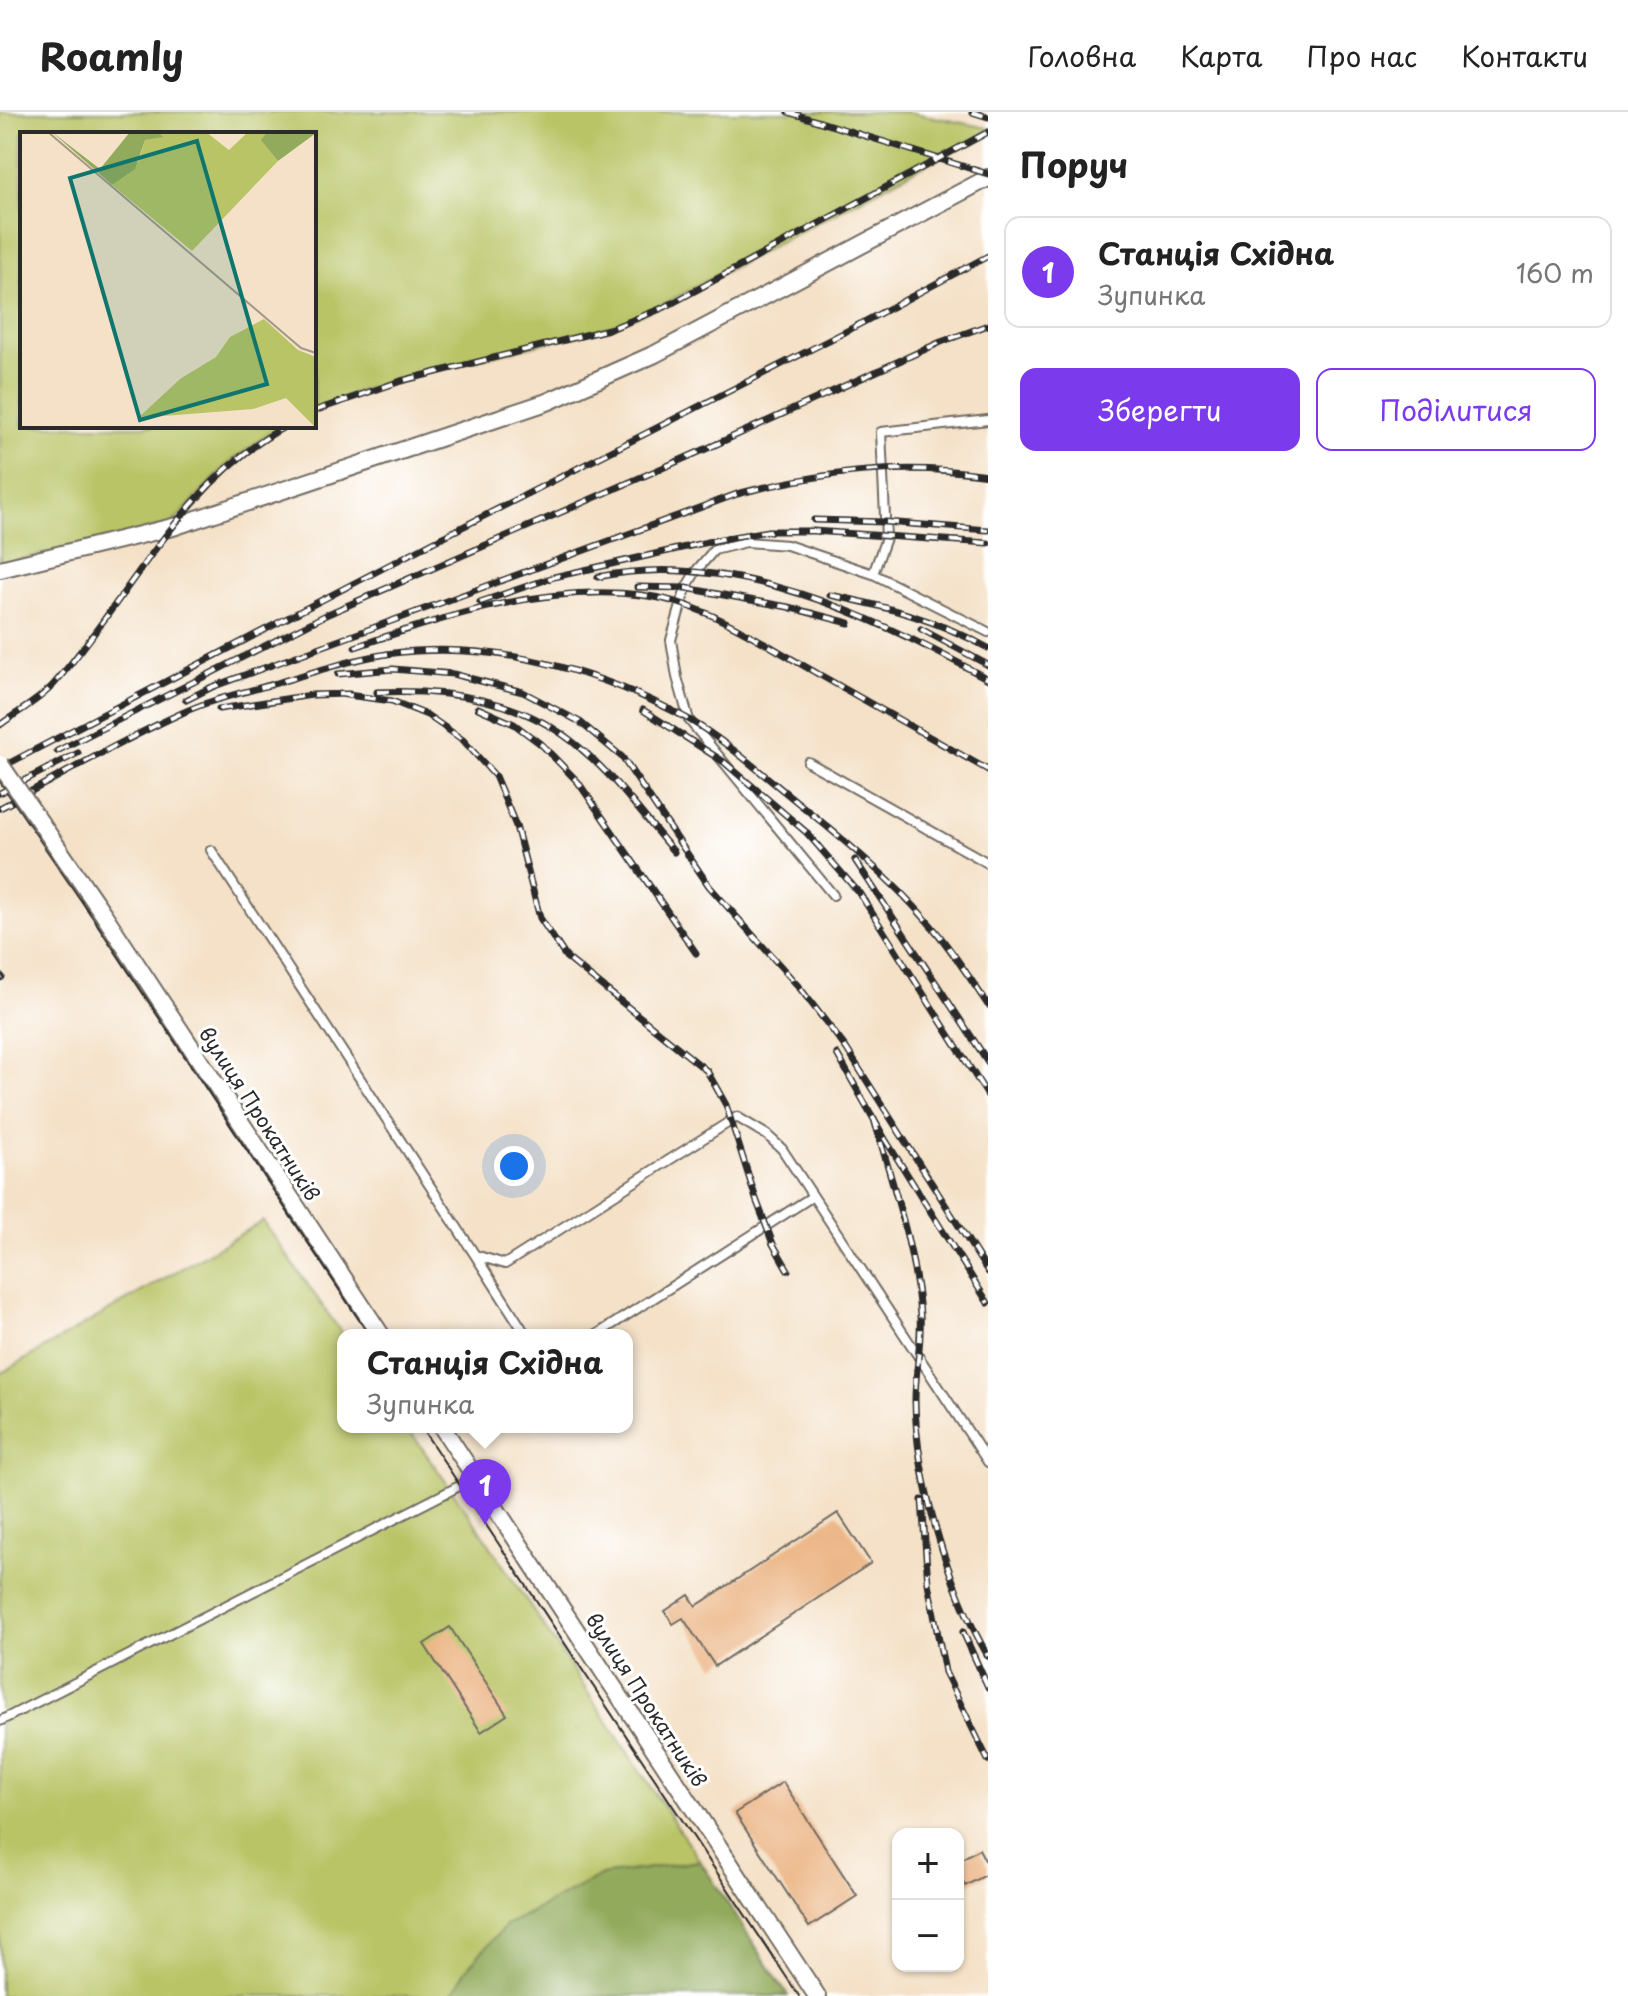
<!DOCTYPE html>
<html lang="uk">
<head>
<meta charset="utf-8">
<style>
  :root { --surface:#fff; --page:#f2f2f2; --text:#222; --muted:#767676; --line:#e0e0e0; --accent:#7c3aed }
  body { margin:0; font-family:"Playpen Sans",sans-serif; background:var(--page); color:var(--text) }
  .controls { position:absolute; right:24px; bottom:24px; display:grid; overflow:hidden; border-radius:16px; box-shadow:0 2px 6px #0004 }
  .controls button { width:72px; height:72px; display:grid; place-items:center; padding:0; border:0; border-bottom:2px solid var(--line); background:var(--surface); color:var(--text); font:40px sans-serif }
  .you { position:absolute; left:514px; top:1054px; width:28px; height:28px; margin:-20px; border:6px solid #fff; border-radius:50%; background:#1a73e8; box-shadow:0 0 0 12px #1a73e833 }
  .badge { display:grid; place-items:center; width:52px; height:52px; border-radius:50%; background:var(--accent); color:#fff; font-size:26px; font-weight:700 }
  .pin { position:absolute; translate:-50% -66px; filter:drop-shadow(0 2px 4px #0008) }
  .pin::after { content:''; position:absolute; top:42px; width:28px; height:24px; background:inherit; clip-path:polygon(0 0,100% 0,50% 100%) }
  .popup { position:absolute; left:337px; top:1217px; width:296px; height:104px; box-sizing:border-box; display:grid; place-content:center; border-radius:16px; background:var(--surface); filter:drop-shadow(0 2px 6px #0005); font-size:26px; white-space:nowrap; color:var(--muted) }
  .popup b { font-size:30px; color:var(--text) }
  .popup::after { content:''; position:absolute; left:50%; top:100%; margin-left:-16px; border:16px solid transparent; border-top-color:var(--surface) }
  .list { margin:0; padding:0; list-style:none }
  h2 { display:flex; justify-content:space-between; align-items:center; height:104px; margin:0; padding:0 32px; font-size:34px }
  h2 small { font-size:26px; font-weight:400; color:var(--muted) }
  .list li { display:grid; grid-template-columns:52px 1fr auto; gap:24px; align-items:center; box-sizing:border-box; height:112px; margin:0 16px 16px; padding:0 16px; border:2px solid var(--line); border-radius:16px }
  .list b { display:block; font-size:30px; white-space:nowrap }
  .list p { margin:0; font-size:26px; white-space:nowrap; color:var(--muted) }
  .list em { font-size:26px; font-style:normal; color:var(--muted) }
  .actions { display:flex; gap:16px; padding:24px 32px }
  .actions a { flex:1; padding:18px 0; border:2px solid var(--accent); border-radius:16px; text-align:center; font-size:28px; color:var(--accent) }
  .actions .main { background:var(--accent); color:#fff }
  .map { position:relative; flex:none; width:988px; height:1884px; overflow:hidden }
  header { display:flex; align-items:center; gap:48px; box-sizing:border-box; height:112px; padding:0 40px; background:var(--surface); border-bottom:2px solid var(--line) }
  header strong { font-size:38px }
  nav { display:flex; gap:44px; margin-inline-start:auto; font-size:28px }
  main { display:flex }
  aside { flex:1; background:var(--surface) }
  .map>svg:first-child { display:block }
  .green { fill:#b9c466; stroke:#727848; stroke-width:2 }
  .forest { fill:#92aa5b; stroke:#5e6a43; stroke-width:2 }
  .building { fill:#ecb788 }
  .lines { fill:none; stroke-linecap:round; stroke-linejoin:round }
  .lane-casing { stroke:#716b62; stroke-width:12 }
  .street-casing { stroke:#716b62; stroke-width:20 }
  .lane { stroke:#fff; stroke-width:8 }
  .street { stroke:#fff; stroke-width:16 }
  .tram { stroke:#2b2b2b; stroke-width:2 }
  .rail-casing { stroke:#2b2b2b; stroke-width:7 }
  .rail { stroke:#fff; stroke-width:4; stroke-dasharray:12; stroke-linecap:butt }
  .street-bridge-casing { stroke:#716b62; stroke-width:20; stroke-linecap:butt }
  .street-bridge { stroke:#fff; stroke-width:16 }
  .labels { text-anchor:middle; stroke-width:6; stroke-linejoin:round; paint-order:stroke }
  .street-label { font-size:20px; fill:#2b2b2b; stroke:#fff }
  .inset-road { fill:none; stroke:#a49889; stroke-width:2 }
  .view { fill:#0f766e; fill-opacity:0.15; stroke:#0f766e; stroke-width:4 }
  .inset-edge { fill:none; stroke:#2b2b2b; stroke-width:4 }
</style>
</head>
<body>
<header>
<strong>Roamly</strong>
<nav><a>Головна</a><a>Карта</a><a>Про нас</a><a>Контакти</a></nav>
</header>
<main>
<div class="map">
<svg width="988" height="1884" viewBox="0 0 988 1884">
  <rect width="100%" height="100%" fill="#fff"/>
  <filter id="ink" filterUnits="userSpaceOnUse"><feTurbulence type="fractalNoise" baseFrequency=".0125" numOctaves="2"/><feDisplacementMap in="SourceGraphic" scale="16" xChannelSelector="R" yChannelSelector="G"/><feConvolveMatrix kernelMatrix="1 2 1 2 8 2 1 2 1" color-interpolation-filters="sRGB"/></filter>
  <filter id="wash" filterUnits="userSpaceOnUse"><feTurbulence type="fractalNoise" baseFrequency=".006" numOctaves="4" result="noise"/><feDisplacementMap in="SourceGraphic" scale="32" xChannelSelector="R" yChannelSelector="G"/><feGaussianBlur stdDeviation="1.8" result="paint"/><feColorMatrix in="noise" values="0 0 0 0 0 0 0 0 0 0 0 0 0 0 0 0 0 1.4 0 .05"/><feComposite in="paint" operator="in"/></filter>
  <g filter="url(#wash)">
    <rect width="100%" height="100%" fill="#f4e1c7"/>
    <path class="green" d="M0 0H909L988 16V19L664 192 612 214 401 266 354 281 314 298V22H22V314H283L265 324 226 354 171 413 0 452Z
      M263 1109 343 1223V1315H407L471 1405 700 1749 602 1763 466 1857 451 1884H0V1262Z"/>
    <path class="forest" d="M700 1749 788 1884H451L466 1857 506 1813 602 1763Z"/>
    <g id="blocks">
      <path class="building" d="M838 1401 871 1451 715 1554 683 1506 673 1512 665 1499 689 1483 696 1494Z
        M450 1515 507 1603 481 1620 424 1532Z
        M783 1670 857 1784 809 1815 735 1701Z
        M979 1737 988 1754V1762L965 1774 958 1762V1749Z"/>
    </g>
  </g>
  <g filter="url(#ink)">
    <use href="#blocks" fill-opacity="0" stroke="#716b62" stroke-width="2"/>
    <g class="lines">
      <g class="lane-casing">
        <path id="lane" d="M988 308 881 320 886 426 873 462 988 520
          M808 650 988 751
          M211 738 475 1143 505 1152 737 1005 767 1023 782 1037 988 1350
          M833 783 689 608 677 565 671 528 686 476 696 459 714 438 746 430 787 433 873 462
          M475 1143 526 1223
          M596 1223 813 1084
          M0 1609 475 1366"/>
      </g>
      <g class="street-casing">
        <path id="street" d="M0 457 173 415 547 290 655 242 988 66
          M104 803 381 1223
          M442 1315 817 1884"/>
      </g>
      <use href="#lane" class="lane"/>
      <use href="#street" class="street"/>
      <path class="tram" d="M0 670 93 806 369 1223
        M421 1315 799 1884"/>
      <g class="rail-casing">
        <path id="rail" d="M788 0 988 62
          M972 0 988 5
          M314 299 401 269 613 216 665 195 988 20
          M814 408 885 410 988 418
          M598 465C732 437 874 504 988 567
          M637 475 686 476 788 495 849 511
          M830 483C885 494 938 508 988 536
          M480 490 554 465 721 427 768 419H813L988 431
          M921 517 988 553
          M355 535C445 504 544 472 641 483 704 490 759 529 813 559 871 592 930 625 988 658
          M338 562 393 557 453 562 523 580 580 610 622 645 709 774 799 875 846 936 988 1160
          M377 580C449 577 523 587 579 635 615 665 644 705 674 740
          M340 582 392 589 427 603 463 628 495 664 516 714 540 806 566 845 707 959 726 993 756 1087 773 1132 788 1158
          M186 588 212 575 737 382C823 360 899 350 988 363
          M478 596 514 612 542 633 578 670 696 841
          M219 597 312 583 349 582
          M643 598 724 650 806 720 860 782 988 984
          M0 613C17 600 40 588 54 572 129 486 182 371 286 314
          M57 639 328 502 708 336 941 230 988 213
          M0 656 433 430 843 221 988 144
          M0 681 78 641
          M0 696C60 664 120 629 182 601 214 586 247 580 280 570 324 557 370 541 416 539 510 533 606 562 688 607 723 627 754 655 785 680 835 721 886 761 928 810 951 836 969 865 988 893
          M855 748 988 950
          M0 866 2 865
          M837 942 885 1027 988 1191
          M874 1007C892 1071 915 1136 920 1203 922 1231 915 1260 915 1288 916 1368 948 1475 988 1544
          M922 1388 928 1471 945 1560 988 1648
          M963 1520 988 1575"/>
      </g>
      <use href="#rail" class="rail"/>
      <g class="street-bridge-casing">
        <path id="street-bridge" d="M0 652 104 803"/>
      </g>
      <use href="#street-bridge" class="street-bridge"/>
    </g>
  </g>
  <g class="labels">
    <g class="street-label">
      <text transform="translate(259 1002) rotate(57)" y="7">вулиця Прокатників</text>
      <text transform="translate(646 1588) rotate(57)" y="7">вулиця Прокатників</text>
    </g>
  </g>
  <g transform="translate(20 20)">
    <rect width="296" height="296" fill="#f4e1c7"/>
    <path d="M139 0H186L209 18 228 0H247L242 8 258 29 172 119 92 53 118 30 125 8 142 4ZM244 187 278 218 296 225V296L266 266 233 277 118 286 160 247 196 225 210 205Z" fill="#b9c466"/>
    <path d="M32 0 80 37 110 0H139L143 5 125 8 115 37 92 53ZM247 0H296V1L258 29 241 8Z" fill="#92aa5b"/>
    <path class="inset-road" d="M28 0 281 216 296 221"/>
    <path class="view" d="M177 9 247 252 120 288 50 46Z"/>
    <rect width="296" height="296" class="inset-edge"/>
  </g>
</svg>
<div class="controls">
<button>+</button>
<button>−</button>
</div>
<div class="you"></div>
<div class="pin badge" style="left:485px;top:1413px">1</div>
<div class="popup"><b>Станція Східна</b>Зупинка</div>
</div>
<aside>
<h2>Поруч<small></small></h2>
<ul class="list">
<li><span class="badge">1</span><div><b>Станція Східна</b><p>Зупинка</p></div><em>160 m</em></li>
</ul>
<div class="actions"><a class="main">Зберегти</a><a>Поділитися</a></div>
</aside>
</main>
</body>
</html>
